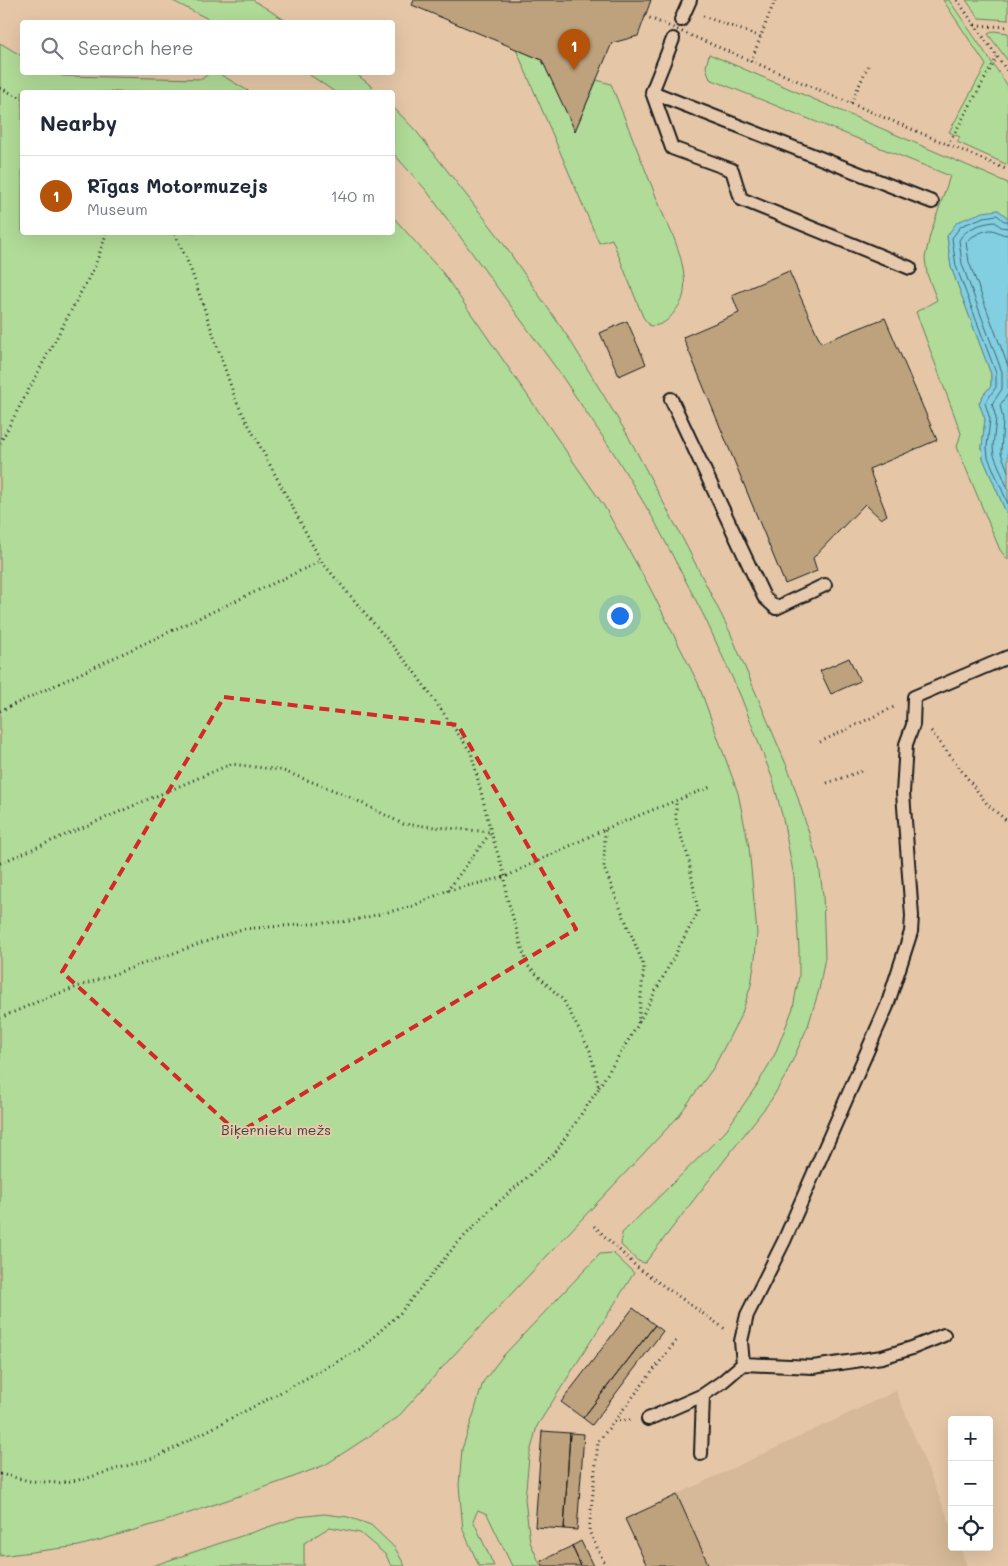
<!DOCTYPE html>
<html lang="en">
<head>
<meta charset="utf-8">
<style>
  :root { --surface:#fff; --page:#f6f6f7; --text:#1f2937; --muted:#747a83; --line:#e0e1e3; --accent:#b45309 }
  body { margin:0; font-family:Mali,sans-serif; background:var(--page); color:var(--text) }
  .controls { position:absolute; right:15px; bottom:15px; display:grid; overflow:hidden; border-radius:5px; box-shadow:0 5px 20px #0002 }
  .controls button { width:45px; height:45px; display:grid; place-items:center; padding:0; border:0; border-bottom:1px solid var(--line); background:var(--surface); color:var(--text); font:25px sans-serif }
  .you { position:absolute; left:619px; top:615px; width:18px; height:18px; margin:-12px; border:4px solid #fff; border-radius:50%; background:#1a73e8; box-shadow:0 0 0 8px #1a73e833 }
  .badge { display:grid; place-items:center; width:32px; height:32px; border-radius:50%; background:var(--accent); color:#fff; font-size:16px; font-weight:700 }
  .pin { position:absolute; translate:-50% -41px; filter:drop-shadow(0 1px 2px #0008) }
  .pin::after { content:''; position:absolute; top:26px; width:18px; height:15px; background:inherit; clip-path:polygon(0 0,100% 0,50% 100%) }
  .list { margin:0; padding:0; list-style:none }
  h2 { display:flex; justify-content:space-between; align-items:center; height:65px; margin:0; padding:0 20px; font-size:21px }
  h2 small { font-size:16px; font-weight:400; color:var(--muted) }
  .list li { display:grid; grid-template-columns:32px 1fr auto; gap:15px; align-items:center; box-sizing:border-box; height:80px; padding:0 20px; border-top:1px solid var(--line) }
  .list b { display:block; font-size:19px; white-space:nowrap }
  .list p { margin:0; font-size:16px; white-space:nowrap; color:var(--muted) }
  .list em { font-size:16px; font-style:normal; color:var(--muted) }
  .icon { flex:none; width:28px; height:28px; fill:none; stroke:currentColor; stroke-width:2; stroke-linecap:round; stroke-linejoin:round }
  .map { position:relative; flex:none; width:1008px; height:1566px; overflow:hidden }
  .search { position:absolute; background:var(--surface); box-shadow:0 5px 20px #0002; left:20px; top:20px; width:375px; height:55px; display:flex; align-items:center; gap:12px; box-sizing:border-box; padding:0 18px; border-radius:5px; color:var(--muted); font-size:19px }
  .panel { position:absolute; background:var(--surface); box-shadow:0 5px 20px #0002; left:20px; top:90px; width:375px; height:145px; border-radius:5px }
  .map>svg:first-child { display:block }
  .built { fill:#d5b998 }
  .green { fill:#b1db98; stroke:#667c5a }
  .water { fill:#82cfe1; stroke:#598792 }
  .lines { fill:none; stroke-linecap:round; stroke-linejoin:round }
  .shore { stroke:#45646b; stroke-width:1 }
  .building { fill:#bda27d; stroke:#1c1c1c }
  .service-casing { stroke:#1c1c1c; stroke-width:16 }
  .path { stroke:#1c1c1c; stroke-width:3; stroke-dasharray:1 4; stroke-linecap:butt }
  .service { stroke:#e7caae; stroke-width:12 }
  .path-bridge { stroke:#1c1c1c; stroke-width:3; stroke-dasharray:1 4; stroke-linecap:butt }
  .marked { fill:none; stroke:#d62828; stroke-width:4; stroke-dasharray:10 6; stroke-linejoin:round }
  .labels { text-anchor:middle; stroke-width:4; stroke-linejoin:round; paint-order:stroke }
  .park-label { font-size:14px; fill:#3a4235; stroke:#e7caae }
</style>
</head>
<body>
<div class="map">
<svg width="1008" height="1566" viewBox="0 0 1008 1566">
  <rect width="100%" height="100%" fill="#e5c7a8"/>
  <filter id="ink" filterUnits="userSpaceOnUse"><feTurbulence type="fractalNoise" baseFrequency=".02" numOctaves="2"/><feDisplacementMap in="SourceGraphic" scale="10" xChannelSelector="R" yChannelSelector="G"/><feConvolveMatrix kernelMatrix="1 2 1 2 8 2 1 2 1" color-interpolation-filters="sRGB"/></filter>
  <g filter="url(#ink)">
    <path class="built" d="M896 1391 952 1528V1547H960L967 1566H647L625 1519Z"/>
    <path class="green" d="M171 0H253L288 22H214Z
      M943 0H949L1008 86V165L957 142 960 137 949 132 986 65Z
      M966 0H1008V20L979 18Z
      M994 31 1008 33V61L988 34Z
      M0 43 22 56V72L54 73 63 76 202 79 209 73H218L250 92H22V232H392L393 217 443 273 604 506 649 586 698 683 738 793 749 847 757 933 755 959 751 985 742 1013 714 1067 677 1118 449 1360 397 1418 325 1465 283 1481 166 1521 79 1546 0 1556Z
      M516 49 542 60 575 130 597 80 611 84 665 219C676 239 689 275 683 297 682 302 678 307 675 311 669 320 662 326 650 326L643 317 612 239 599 243Z
      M709 54 1008 183V218L998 210 947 236 951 267 991 374V386L984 394 979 403 985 419 982 447 983 458 1008 517V560L1000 550 957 447 961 433 916 312 937 300 927 274 925 258 930 235 950 176 710 79 706 67Z
      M307 73H355L379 92H335Z
      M393 107 417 132 496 233 570 340 627 434 685 543 730 632 791 776 819 865 823 895 825 957 819 990 808 1026 786 1075 771 1100 645 1263 638 1261 621 1245 622 1233 724 1133 757 1085 775 1054 793 1008 799 976V950L794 877 783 819 773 780 741 697 705 618 654 520 615 455 559 372 426 190 393 153Z
      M613 1253 634 1273 537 1426 529 1457 525 1499 530 1542 541 1566H512L487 1514 478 1510 473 1520 494 1566H479L463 1530 459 1485 462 1449 474 1413 483 1382 502 1357 600 1254Z
      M324 1514 348 1517 371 1525 395 1548 405 1566H391L386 1555 360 1533 330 1527 304 1543V1566H152L298 1517Z"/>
    <path class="water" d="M998 210 1008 218V517L983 458 982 447 985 419 979 403 984 394 991 386V374L951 267 947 236 957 222 983 212Z"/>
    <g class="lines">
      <path class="shore" d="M1008 221H1004L997 215 984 217 961 226 952 238 956 266 996 373V387L985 403 990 419 987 447 988 457 1008 504
        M1008 228 1001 227 995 222C982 223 966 228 959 240L962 264 1002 372V389L992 404 996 418 993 447 994 455 1008 489
        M1008 235C1001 235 998 231 992 230 986 229 969 237 966 242L969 262 1008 366
        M1008 394 1000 405 1003 419 1001 453 1008 471"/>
    </g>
    <path class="building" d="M414 0H651L638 36 612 43 575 131 542 60 412 5Z
      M789 271 821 343 885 318 937 440 869 469 887 515 881 519 865 504 813 558 817 571 785 584 683 337 739 313 732 295Z
      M627 321 646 364 619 376 600 333Z
      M849 658 860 681 831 694 820 671Z
      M633 1308 655 1325 583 1418 561 1402Z
      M655 1325 663 1331 592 1425 583 1418Z
      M542 1431 570 1433 564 1529 535 1527Z
      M570 1433 584 1434 577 1530 564 1529Z
      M677 1495 709 1566H647L625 1519Z
      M581 1541 593 1566H581L572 1546Z
      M572 1546 581 1566H543L541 1561Z"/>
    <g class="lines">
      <g class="service-casing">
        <path id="service" d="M681 20 690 0
          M673 39 652 92 932 202
          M652 92 672 148 732 170 741 199 910 268
          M671 399 764 597 776 608 825 585
          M743 1364 813 1367 882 1357 912 1348 944 1335
          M648 1419 703 1395
          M701 1454 703 1395 722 1382 743 1364 741 1341 747 1315 784 1241 887 1006 911 932 912 916 903 793 906 744 913 725 914 697 1008 657"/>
      </g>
      <path class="path" d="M775 0 751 61 1008 170
        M957 0 1008 72
        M703 16 761 37
        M975 25 1008 27
        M0 88 22 98
        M851 103 868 66
        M948 145 997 57
        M0 443 95 266 107 232
        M0 711 321 561
        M931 731 988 805 1008 822
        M820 742 894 707
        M827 783 862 771
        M0 863 231 764 281 770 346 795 403 824 491 832
        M447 891 491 832
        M0 1018 46 998 242 929 351 921 413 906 446 891 505 877 605 829 710 787
        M639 1022 698 912 688 856 676 822V801
        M599 1087 638 1025 644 966 604 868 605 829
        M594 1226 638 1268 725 1329
        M614 1421 630 1420
        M0 1474 30 1481 58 1483 84 1479 159 1456 272 1397 360 1349 400 1313 454 1247 494 1206 555 1153 599 1088 590 1051 564 1001 527 965 506 894 505 877 491 832 471 752 413 670 321 561 236 401 190 267 174 232
        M606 1566 589 1531 598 1442 676 1341"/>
      <use href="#service" class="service"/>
      <path class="path-bridge" d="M645 16 751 61"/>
    </g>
  </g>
  <path class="marked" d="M224 697 458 725 576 929 238 1133 62 972Z"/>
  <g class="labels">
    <g class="park-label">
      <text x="276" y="1135">Biķernieku mežs</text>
    </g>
  </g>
</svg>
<div class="controls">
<button>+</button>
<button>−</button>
<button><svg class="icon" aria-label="locate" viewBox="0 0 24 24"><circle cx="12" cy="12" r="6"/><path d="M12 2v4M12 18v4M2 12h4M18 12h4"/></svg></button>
</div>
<div class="you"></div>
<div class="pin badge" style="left:574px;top:70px">1</div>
<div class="search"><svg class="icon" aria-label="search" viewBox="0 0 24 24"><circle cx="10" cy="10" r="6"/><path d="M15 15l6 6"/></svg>Search here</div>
<section class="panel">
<h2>Nearby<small></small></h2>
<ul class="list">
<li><span class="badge">1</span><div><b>Rīgas Motormuzejs</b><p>Museum</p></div><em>140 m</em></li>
</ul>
</section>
</div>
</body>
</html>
